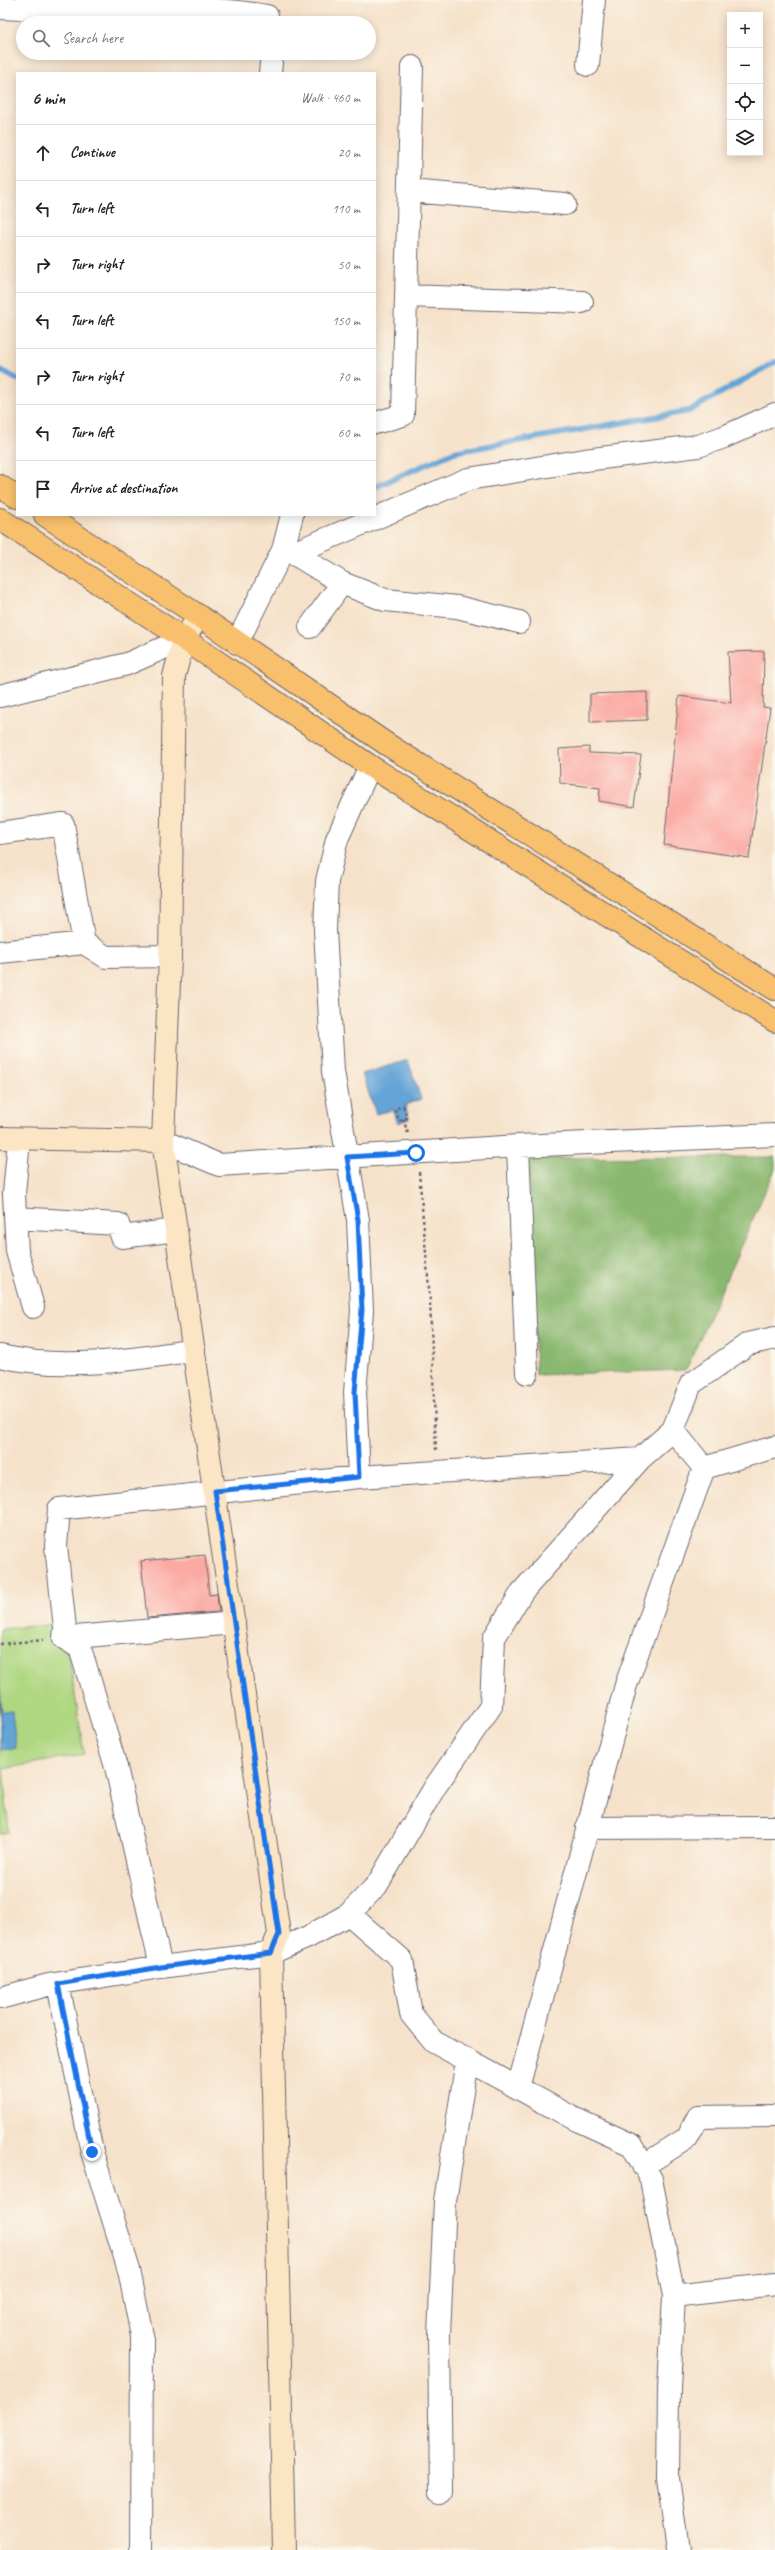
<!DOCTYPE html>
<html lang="en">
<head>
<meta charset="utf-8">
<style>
  :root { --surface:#fff; --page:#f6f6f6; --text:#222; --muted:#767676; --line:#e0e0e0 }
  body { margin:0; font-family:Caveat,sans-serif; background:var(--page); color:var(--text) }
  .controls { position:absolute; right:12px; top:12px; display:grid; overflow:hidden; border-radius:0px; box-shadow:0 2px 10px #0003 }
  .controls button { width:36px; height:36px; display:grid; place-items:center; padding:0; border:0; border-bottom:1px solid var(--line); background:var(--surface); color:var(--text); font:20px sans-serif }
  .stop { position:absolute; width:12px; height:12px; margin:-9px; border:3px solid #1a73e8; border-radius:50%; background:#fff }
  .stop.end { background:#1a73e8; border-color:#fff; box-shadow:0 1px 4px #0008 }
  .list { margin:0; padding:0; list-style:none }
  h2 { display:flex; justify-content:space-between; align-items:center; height:52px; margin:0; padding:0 16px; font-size:17px }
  h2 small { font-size:13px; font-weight:400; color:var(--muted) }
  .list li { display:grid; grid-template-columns:26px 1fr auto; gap:12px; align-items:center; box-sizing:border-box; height:56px; padding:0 16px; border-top:1px solid var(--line) }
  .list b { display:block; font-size:15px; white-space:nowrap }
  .list em { font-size:13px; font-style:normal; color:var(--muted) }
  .icon { flex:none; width:22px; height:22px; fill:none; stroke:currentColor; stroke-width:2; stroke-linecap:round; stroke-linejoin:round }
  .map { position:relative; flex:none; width:775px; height:2550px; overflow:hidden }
  .search { position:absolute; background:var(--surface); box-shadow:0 2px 10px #0003; left:16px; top:16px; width:360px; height:44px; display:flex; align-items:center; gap:10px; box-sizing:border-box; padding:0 14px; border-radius:22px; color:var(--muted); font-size:15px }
  .panel { position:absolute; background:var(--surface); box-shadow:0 2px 10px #0003; left:16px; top:72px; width:360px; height:444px; border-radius:0px }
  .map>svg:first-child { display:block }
  .green { fill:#afd781; stroke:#687c5e }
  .forest { fill:#8bb86f; stroke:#566d55 }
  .water { fill:#65a4d7; stroke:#446389 }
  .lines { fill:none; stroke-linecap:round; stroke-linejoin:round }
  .stream { stroke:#65a4d7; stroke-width:6 }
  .building { fill:#fba9a3 }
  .street-casing { stroke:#6c656d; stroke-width:24 }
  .secondary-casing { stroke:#6c656d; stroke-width:24 }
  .primary-casing { stroke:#6c656d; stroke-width:24 }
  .path { stroke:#6c656d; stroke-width:2.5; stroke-dasharray:3 3; stroke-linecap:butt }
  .street { stroke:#fff; stroke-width:22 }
  .secondary { stroke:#fce5c4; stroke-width:22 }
  .primary { stroke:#f8bf6c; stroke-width:22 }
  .route { stroke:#1a73e8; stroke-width:5 }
</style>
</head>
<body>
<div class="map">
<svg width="775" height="2550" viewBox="0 0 775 2550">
  <rect width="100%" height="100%" fill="#fbf7ec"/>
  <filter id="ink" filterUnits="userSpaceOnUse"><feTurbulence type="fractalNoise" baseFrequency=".025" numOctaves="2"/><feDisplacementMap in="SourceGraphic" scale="8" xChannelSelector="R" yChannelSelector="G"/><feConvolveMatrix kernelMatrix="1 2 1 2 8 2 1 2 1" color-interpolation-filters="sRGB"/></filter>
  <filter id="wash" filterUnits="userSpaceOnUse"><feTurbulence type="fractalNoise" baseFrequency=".012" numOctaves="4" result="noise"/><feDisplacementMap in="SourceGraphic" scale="16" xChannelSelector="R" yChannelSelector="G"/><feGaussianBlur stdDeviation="0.9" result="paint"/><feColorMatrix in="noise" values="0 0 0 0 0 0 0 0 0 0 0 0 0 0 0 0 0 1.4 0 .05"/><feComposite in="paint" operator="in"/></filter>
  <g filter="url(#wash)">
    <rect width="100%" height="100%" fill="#f6e2ca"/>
    <path class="green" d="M57 1624 70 1661 84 1754 3 1769 9 1832 0 1834V1629Z"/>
    <path class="forest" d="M775 1157V1169L686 1370 536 1375 528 1158Z"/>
    <path class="water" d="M408 1060 421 1099 405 1105 409 1119 398 1123 393 1110 376 1114 362 1074Z
      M0 1690 2 1712 12 1711 16 1748 0 1750Z"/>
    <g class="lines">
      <path class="stream" d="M0 370 17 379
        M375 487 454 452 689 411 775 362"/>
    </g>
    <g id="blocks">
      <path class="building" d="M764 651 763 707 770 708 749 858 664 845 679 696 731 703 728 652Z
        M647 692V720L590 722V694Z
        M589 747V753L641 755 634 807 599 801 600 788 560 783 559 749Z
        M205 1555 209 1595 217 1594 219 1612 147 1618 141 1561Z"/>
    </g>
  </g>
  <g filter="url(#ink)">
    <use href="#blocks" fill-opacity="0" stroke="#6c656d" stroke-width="1"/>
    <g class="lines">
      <g class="street-casing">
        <path id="street" d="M0 8C89 13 178 1 267 16L269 23
          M588 65 594 0
          M270 73 272 53
          M409 191 565 204
          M406 296 582 302
          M375 423 403 415 412 67
          M283 550 293 553 468 479 585 460 698 446 724 437 775 414
          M293 553 342 583 310 627
          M342 583 385 600 457 607 519 622
          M237 643 283 550 292 515
          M0 696 127 664 184 639
          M0 833 63 824 84 943 0 952
          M84 943 106 957 170 956
          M19 1140 14 1194 17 1251 33 1307
          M163 1141 219 1165 518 1146 775 1135
          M518 1146 527 1373
          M15 1218 118 1224 122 1237 176 1230
          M0 1356C64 1371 130 1360 194 1350
          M704 1468 775 1447
          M359 1477 355 1392 362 1311 358 1220 333 1071 325 930 327 881 337 839 370 766
          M64 1638 234 1623
          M587 1828 775 1827
          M349 1914 402 1960 411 2014 434 2042 573 2118 632 2145 651 2179 674 2296 669 2388 668 2478 678 2550
          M161 1967 116 1767 80 1648 64 1638 65 1628 56 1546 59 1509 359 1477 640 1459
          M58 1984 92 2152 129 2270 142 2336 141 2550
          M0 1998 48 1985 161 1967 271 1953 308 1937 349 1914 377 1885 435 1787 491 1706 494 1638 522 1592 640 1459 673 1430 691 1384 748 1344 775 1338
          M518 2088 626 1685 704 1468 673 1430
          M643 2166 687 2138 698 2117 775 2116
          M674 2296 775 2284
          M441 2492 439 2335 445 2201 467 2060"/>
      </g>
      <g class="secondary-casing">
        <path id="secondary" d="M199 616 184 639 174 676 170 956 163 1141 279 1934 271 1953 284 2550
          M0 1138 163 1141"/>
      </g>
      <g class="primary-casing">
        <path id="primary" d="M0 486 17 497
          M45 515 199 616 385 743 775 989
          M0 519 184 639 370 766 775 1021"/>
      </g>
      <path class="path" d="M403 1106 407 1118 399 1121 395 1109Z
        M403 1119 408 1133
        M419 1172 430 1300 436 1450
        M0 1644 43 1640
        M0 1706V1712"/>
      <use href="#street" class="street"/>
      <use href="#secondary" class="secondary"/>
      <use href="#primary" class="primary"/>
    </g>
  </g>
  <g class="lines" filter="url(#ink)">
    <path class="route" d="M92 2152 58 1984 161 1967 271 1953 279 1934 215 1491 359 1477 355 1392 362 1310 358 1220 347 1157 416 1153"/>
  </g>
</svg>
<div class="controls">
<button>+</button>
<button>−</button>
<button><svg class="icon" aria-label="locate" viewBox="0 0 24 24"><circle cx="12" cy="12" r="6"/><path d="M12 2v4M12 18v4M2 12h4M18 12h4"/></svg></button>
<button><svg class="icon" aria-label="layers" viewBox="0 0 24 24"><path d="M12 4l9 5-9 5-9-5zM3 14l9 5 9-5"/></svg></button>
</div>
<div class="stop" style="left:416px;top:1153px"></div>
<div class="stop end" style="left:92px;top:2152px"></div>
<div class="search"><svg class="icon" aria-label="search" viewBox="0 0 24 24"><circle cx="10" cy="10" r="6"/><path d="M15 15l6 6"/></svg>Search here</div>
<section class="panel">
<h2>6 min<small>Walk · 460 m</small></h2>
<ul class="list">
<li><svg class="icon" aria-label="ahead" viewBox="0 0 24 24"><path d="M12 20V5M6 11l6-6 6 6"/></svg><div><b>Continue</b></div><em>20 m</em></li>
<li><svg class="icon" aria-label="left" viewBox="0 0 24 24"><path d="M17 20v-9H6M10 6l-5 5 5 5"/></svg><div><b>Turn left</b></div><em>110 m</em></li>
<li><svg class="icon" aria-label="right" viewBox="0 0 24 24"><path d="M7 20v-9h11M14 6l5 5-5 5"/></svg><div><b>Turn right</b></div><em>50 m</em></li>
<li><svg class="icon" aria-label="left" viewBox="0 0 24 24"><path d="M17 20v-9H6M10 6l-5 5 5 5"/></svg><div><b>Turn left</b></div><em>150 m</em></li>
<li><svg class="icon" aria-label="right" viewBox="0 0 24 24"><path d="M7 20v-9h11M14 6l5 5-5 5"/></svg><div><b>Turn right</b></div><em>70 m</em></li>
<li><svg class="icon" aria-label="left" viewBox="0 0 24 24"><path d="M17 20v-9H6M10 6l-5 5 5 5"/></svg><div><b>Turn left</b></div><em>60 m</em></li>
<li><svg class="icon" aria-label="arrive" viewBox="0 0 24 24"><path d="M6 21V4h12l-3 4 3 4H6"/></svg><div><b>Arrive at destination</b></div></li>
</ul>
</section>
</div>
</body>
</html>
